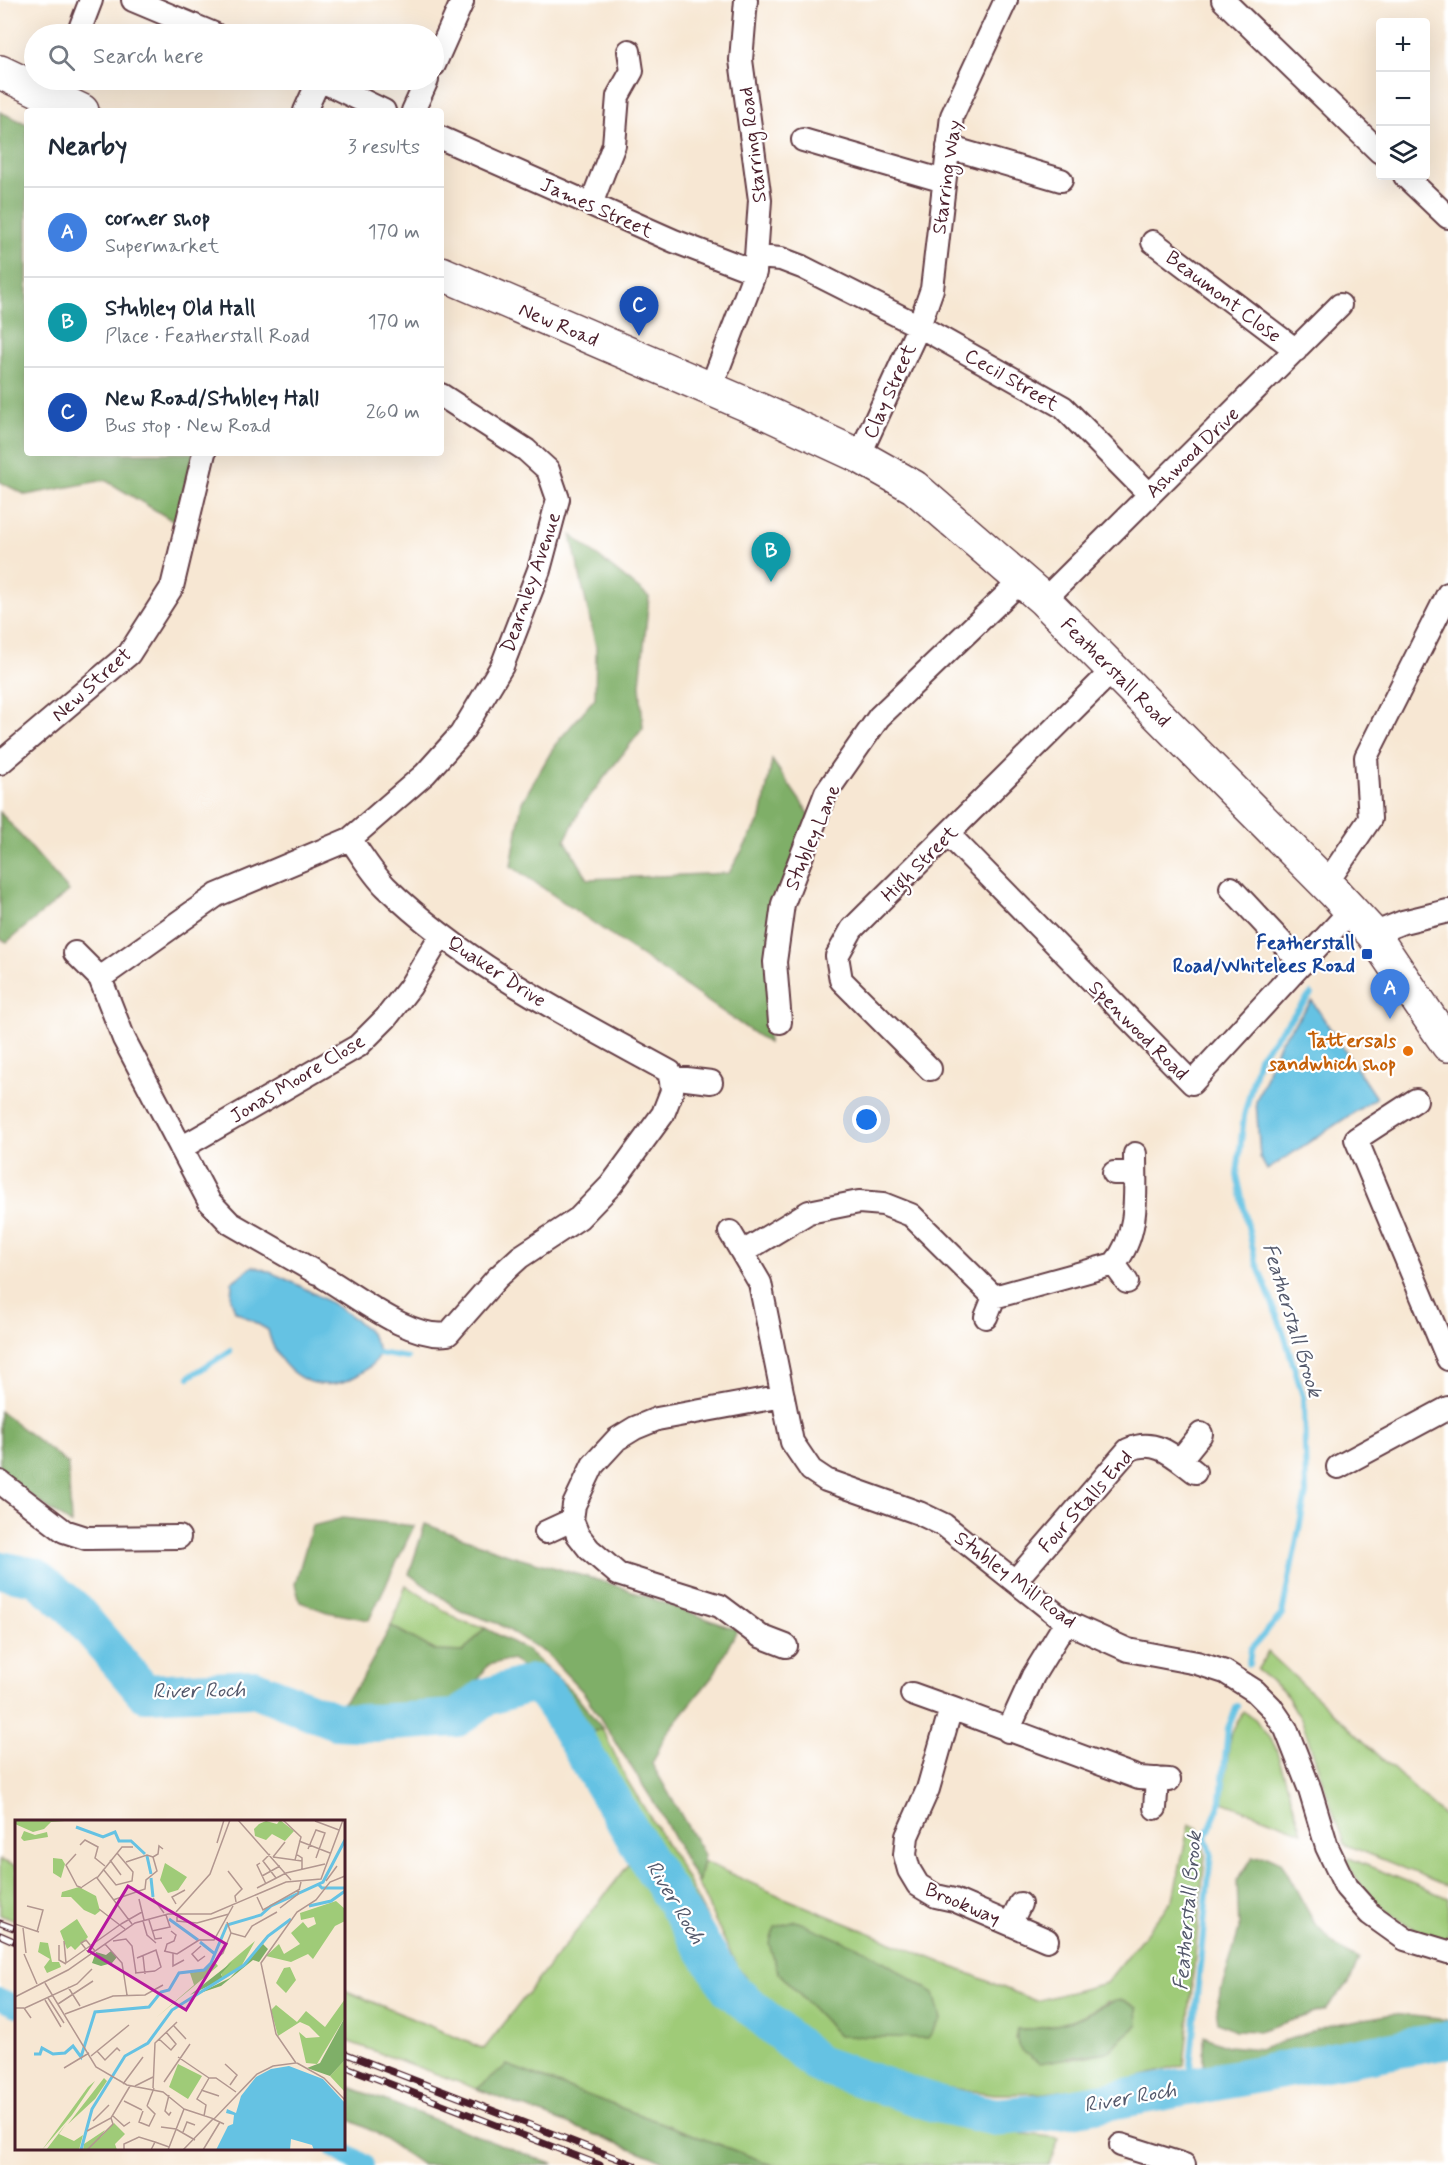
<!DOCTYPE html>
<html lang="en">
<head>
<meta charset="utf-8">
<style>
  :root { --surface:#fff; --page:#f6f6f7; --text:#1f2937; --muted:#747a83; --line:#e0e1e3; --accent:#111827 }
  body { margin:0; font-family:Mynerve,sans-serif; background:var(--page); color:var(--text) }
  .controls { position:absolute; right:18px; top:18px; display:grid; overflow:hidden; border-radius:6px; box-shadow:0 6px 24px #0002 }
  .controls button { width:54px; height:54px; display:grid; place-items:center; padding:0; border:0; border-bottom:2px solid var(--line); background:var(--surface); color:var(--text); font:30px sans-serif }
  .you { position:absolute; left:867px; top:1120px; width:21px; height:21px; margin:-15px; border:4px solid #fff; border-radius:50%; background:#1a73e8; box-shadow:0 0 0 9px #1a73e833 }
  .badge { display:grid; place-items:center; width:39px; height:39px; border-radius:50%; background:var(--accent); color:#fff; font-size:20px; font-weight:700 }
  .pin { position:absolute; translate:-50% -50px; filter:drop-shadow(0 2px 3px #0008) }
  .pin::after { content:''; position:absolute; top:32px; width:21px; height:18px; background:inherit; clip-path:polygon(0 0,100% 0,50% 100%) }
  .list { margin:0; padding:0; list-style:none }
  h2 { display:flex; justify-content:space-between; align-items:center; height:78px; margin:0; padding:0 24px; font-size:26px }
  h2 small { font-size:20px; font-weight:400; color:var(--muted) }
  .list li { display:grid; grid-template-columns:39px 1fr auto; gap:18px; align-items:center; box-sizing:border-box; height:90px; padding:0 24px; border-top:2px solid var(--line) }
  .list b { display:block; font-size:22px; white-space:nowrap }
  .list p { margin:0; font-size:20px; white-space:nowrap; color:var(--muted) }
  .list em { font-size:20px; font-style:normal; color:var(--muted) }
  .icon { flex:none; width:33px; height:33px; fill:none; stroke:currentColor; stroke-width:2; stroke-linecap:round; stroke-linejoin:round }
  .map { position:relative; flex:none; width:1448px; height:2165px; overflow:hidden }
  .search { position:absolute; background:var(--surface); box-shadow:0 6px 24px #0002; left:24px; top:24px; width:420px; height:66px; display:flex; align-items:center; gap:15px; box-sizing:border-box; padding:0 21px; border-radius:33px; color:var(--muted); font-size:22px }
  .panel { position:absolute; background:var(--surface); box-shadow:0 6px 24px #0002; left:24px; top:108px; width:420px; height:348px; border-radius:6px }
  .map>svg:first-child { display:block }
  .green { fill:#9fcb78; stroke:#747552; stroke-width:1.5; fill-rule:evenodd }
  .forest { fill:#7faf68; stroke:#64674a; stroke-width:1.5 }
  .water { fill:#65c2e3; stroke:#587087; stroke-width:1.5 }
  .lines { fill:none; stroke-linecap:round; stroke-linejoin:round }
  .stream { stroke:#65c2e3; stroke-width:6 }
  .canal { stroke:#65c2e3; stroke-width:22 }
  .river { stroke:#65c2e3; stroke-width:38 }
  .minor-casing { stroke:#643d44; stroke-width:26 }
  .highway-casing { stroke:#643d44; stroke-width:36 }
  .minor { stroke:#fff; stroke-width:22 }
  .highway { stroke:#fff; stroke-width:33 }
  .rail-casing { stroke:#4a1f2b; stroke-width:7 }
  .rail { stroke:#fff; stroke-width:4.5; stroke-dasharray:14; stroke-linecap:butt }
  .transit-dot { fill:#1a4fb4; stroke:#fff; stroke-width:2 }
  .food-dot { fill:#e8710a; stroke:#fff; stroke-width:2 }
  .labels { text-anchor:middle; stroke-width:4.5; stroke-linejoin:round; paint-order:stroke }
  .street-label { font-size:20px; fill:#4a1f2b; stroke:#fff }
  .transit-label { font-size:20px; font-weight:bold; fill:#164399; stroke:#fff; text-anchor:end }
  .food-label { font-size:20px; font-weight:bold; fill:#c56008; stroke:#fff; text-anchor:end }
  .water-label { font-size:21px; font-style:italic; fill:#53586b; stroke:#fff }
  .inset-river { fill:none; stroke:#65c2e3; stroke-width:3 }
  .inset-road { fill:none; stroke:#b29790; stroke-width:1.5 }
  .view { fill:#b5179e; fill-opacity:0.15; stroke:#b5179e; stroke-width:3 }
  .inset-edge { fill:none; stroke:#4a1f2b; stroke-width:3 }
</style>
</head>
<body>
<div class="map">
<svg width="1448" height="2165" viewBox="0 0 1448 2165">
  <rect width="100%" height="100%" fill="#fff"/>
  <filter id="ink" filterUnits="userSpaceOnUse"><feTurbulence type="fractalNoise" baseFrequency=".0167" numOctaves="2"/><feDisplacementMap in="SourceGraphic" scale="12" xChannelSelector="R" yChannelSelector="G"/><feConvolveMatrix kernelMatrix="1 2 1 2 8 2 1 2 1" color-interpolation-filters="sRGB"/></filter>
  <filter id="wash" filterUnits="userSpaceOnUse"><feTurbulence type="fractalNoise" baseFrequency=".008" numOctaves="4" result="noise"/><feDisplacementMap in="SourceGraphic" scale="24" xChannelSelector="R" yChannelSelector="G"/><feGaussianBlur stdDeviation="1.35" result="paint"/><feColorMatrix in="noise" values="0 0 0 0 0 0 0 0 0 0 0 0 0 0 0 0 0 1.4 0 .05"/><feComposite in="paint" operator="in"/></filter>
  <g filter="url(#wash)">
    <rect width="100%" height="100%" fill="#f7e7d3"/>
    <path class="green" d="M406 1585 460 1621 485 1628 463 1652 436 1651 391 1626Z
      M1268 1652 1448 1820V1886L1344 1844 1302 1721 1284 1691 1257 1670Z
      M1243 1711 1255 1719 1275 1746 1302 1832 1223 1802 1230 1737Z
      M602 1728 627 1780 680 1866 733 1968 763 2011 732 1978 586 1735Z
      M1189 1824 1199 1829 1205 1855 1184 2065 1114 2084 1046 2093 995 2094 934 2086 826 2048 771 2010 737 1967 698 1884 703 1861 782 1897 1036 2001 1106 1983 1173 1899ZM778 1972 873 2036H839ZM1108 2001 1138 2025 1106 2052 1069 2060 1015 2039 1017 2029C1054 2030 1077 2021 1108 2001Z
      M1349 1858 1448 1898V1940C1402 1929 1368 1903 1346 1861Z
      M633 1859 706 1981 754 2030 825 2082 973 2128 1059 2138 1049 2165H773L507 2065 477 2089 344 2040V1990L484 2049Z
      M0 1860 16 1866V1921L0 1915Z"/>
    <path class="forest" d="M0 112 27 124V453H194L175 522 105 480 26 495 0 482Z
      M571 535 649 597 640 684 643 728 583 805 565 840 588 879 729 873 761 818 772 760 810 815 770 971 768 1043 511 866 522 802 555 745 595 698 596 647Z
      M0 812 69 891 7 942 0 939Z
      M0 1411 68 1464 71 1524 0 1474Z
      M343 1518 414 1526 369 1620 327 1612 300 1602 295 1584 312 1526Z
      M425 1524 504 1553 618 1586 737 1630 713 1676 666 1734 652 1764 704 1855 698 1884 660 1812 584 1693 547 1654 499 1624 459 1610 409 1574Z
      M391 1626 436 1651 463 1652 485 1628 527 1650 573 1692 602 1728 586 1735 553 1693 512 1659 488 1665C477 1681 466 1701 448 1711 436 1719 351 1717 331 1717L361 1681Z
      M1267 1856 1281 1862 1314 1922 1338 1948 1359 1959 1349 1983 1324 2010 1259 2031 1235 2030 1218 2022 1216 2008 1239 1930 1237 1881 1253 1857Z
      M796 1921 867 1951 934 1993 941 2019 928 2038 839 2036 778 1972 769 1944 775 1927Z
      M1123 2000 1137 2008 1138 2025 1106 2052 1039 2063C1024 2053 1014 2048 1017 2029 1040 2030 1059 2026 1081 2017 1097 2011 1105 2001 1123 2000Z
      M1393 2014 1448 2020V2033L1204 2077V2036L1228 2046 1261 2049 1330 2025Z
      M507 2065 773 2165H674L477 2089Z
      M344 2085 554 2165H422L376 2133 344 2117Z"/>
    <path class="water" d="M1312 1001 1376 1098 1267 1170 1260 1157 1256 1101 1280 1042Z
      M253 1266C282 1275 347 1308 367 1330 374 1337 377 1345 380 1354 374 1365 366 1370 356 1376 316 1399 277 1372 268 1330L235 1311 231 1299 232 1282Z"/>
    <g class="lines">
      <path class="stream" d="M372 1352 407 1358
        M189 1377 230 1351
        M1249 1664 1251 1649 1282 1614 1306 1494 1304 1400 1283 1331 1255 1259 1237 1175 1244 1116 1259 1057 1311 994
        M1188 2088 1211 1853 1206 1837 1221 1801 1228 1728 1237 1706"/>
      <path class="canal" d="M0 1999 16 2006
        M336 2148 363 2165"/>
      <path class="river" d="M0 1570 36 1577 73 1608 145 1693 254 1688 335 1721 374 1723 457 1718 486 1697 533 1683 546 1693 558 1710 648 1860 729 1988 818 2064 937 2104 996 2117 1049 2112 1448 2040"/>
    </g>
  </g>
  <g filter="url(#ink)">
    <g class="lines">
      <g class="minor-casing">
        <path id="minor" d="M133 0 214 34
          M1223 0 1380 152
          M78 34 91 0
          M434 65 462 2
          M320 80 384 111
          M305 111 319 80
          M413 111 427 80
          M441 138 674 241 755 272
          M803 140 944 181
          M948 147 1061 180
          M1405 176 1448 217
          M591 204 614 145 618 96 632 71 629 51
          M1153 242 1296 350
          M757 257 781 259 802 267 919 326 1063 407 1148 493
          M710 390 755 272 760 200 741 60 746 0
          M859 456 919 326 932 289 952 116 1006 0
          M1044 600 1340 305
          M0 763 129 654 172 587 204 453
          M948 834 1192 1083 1351 910
          M1326 884 1370 819 1366 757 1448 594
          M1231 888 1302 964
          M1373 934 1403 922 1448 911
          M75 953 100 978 124 1039 209 1201 230 1223 317 1273
          M100 978 217 895 350 839 425 774 461 734 502 666 539 570 558 499 548 470 526 450 441 395
          M780 1022 775 962 783 904 826 793 879 717 1022 580
          M930 1069 841 980 837 956 852 929 1114 669
          M670 1077 711 1082
          M1416 1100 1356 1139 1448 1359
          M181 1148 358 1046 386 1018 410 987 441 935
          M1114 1173H1135
          M730 1232 760 1283 792 1442 811 1470 826 1480 919 1513 944 1525 1066 1622 1128 1650 1197 1663 1225 1672 1255 1691 1271 1707 1286 1729 1310 1790 1327 1847 1346 1887 1370 1914 1405 1939 1448 1952
          M743 1252 809 1212 859 1202 883 1204 911 1215 994 1297 1114 1264C1140 1235 1135 1190 1135 1154
          M1114 1264 1127 1282
          M325 1278C358 1297 410 1340 448 1334L497 1278 520 1257 579 1218 611 1185 663 1114 672 1091 670 1072C572 1018 467 966 386 887 372 873 361 854 350 839
          M986 1317 994 1297
          M783 1396 657 1419 635 1428 617 1439 593 1465 574 1505 572 1520 578 1535 589 1549 618 1574 720 1606 760 1636 786 1646
          M1180 1460 1201 1434
          M1338 1467 1448 1408
          M0 1482 64 1531 86 1538 179 1537
          M546 1532 572 1520
          M1015 1581 1128 1450C1155 1437 1174 1456 1195 1472
          M912 1694 951 1708
          M1008 1731 1033 1676 1066 1622
          M1155 1808 1157 1779
          M1010 1924 1020 1904
          M1047 1940 954 1900 936 1896 918 1885 909 1870 905 1855 907 1836 928 1789 951 1708 1139 1778 1169 1780
          M1121 2145 1184 2165"/>
      </g>
      <g class="highway-casing">
        <path id="highway" d="M0 72 82 111
          M441 273 762 411 859 456 914 487 1044 600 1333 891 1373 934 1448 1045"/>
      </g>
      <use href="#minor" class="minor"/>
      <use href="#highway" class="highway"/>
      <g class="rail-casing">
        <path id="rail" d="M0 1923 16 1929
          M0 1935 16 1942
          M344 2053 634 2165
          M344 2066 600 2165"/>
      </g>
      <use href="#rail" class="rail"/>
    </g>
  </g>
  <rect class="transit-dot" x="1361" y="948" width="12" height="12" rx="3"/>
  <circle class="food-dot" cx="1408" cy="1051" r="6"/>
  <g class="labels">
    <g class="street-label">
      <text transform="translate(752 145) rotate(-97)" y="7">Starring Road</text>
      <text transform="translate(946 177) rotate(-82)" y="7">Starring Way</text>
      <text transform="translate(597 207) rotate(24)" y="7">James Street</text>
      <text transform="translate(1224 296) rotate(37)" y="7">Beaumont Close</text>
      <text transform="translate(559 324) rotate(23)" y="7">New Road</text>
      <text transform="translate(1012 379) rotate(30)" y="7">Cecil Street</text>
      <text transform="translate(889 391) rotate(-66)" y="7">Clay Street</text>
      <text transform="translate(1192 452) rotate(-44)" y="7">Ashwood Drive</text>
      <text transform="translate(530 582) rotate(-71)" y="7">Dearnley Avenue</text>
      <text transform="translate(1116 672) rotate(45)" y="7">Featherstall Road</text>
      <text transform="translate(91 684) rotate(-42)" y="7">New Street</text>
      <text transform="translate(812 837) rotate(-67)" y="7">Stubley Lane</text>
      <text transform="translate(919 863) rotate(-45)" y="7">High Street</text>
      <text transform="translate(497 971) rotate(33)" y="7">Quaker Drive</text>
      <text transform="translate(1139 1030) rotate(45)" y="7">Spenwood Road</text>
      <text transform="translate(297 1078) rotate(-31)" y="7">Jonas Moore Close</text>
      <text transform="translate(1085 1501) rotate(-48)" y="7">Four Stalls End</text>
      <text transform="translate(1016 1579) rotate(37)" y="7">Stubley Mill Road</text>
      <text transform="translate(963 1903) rotate(23)" y="7">Brookway</text>
    </g>
    <g class="transit-label">
      <text x="1355" y="949">Featherstall<tspan x="1355" dy="23">Road/Whitelees Road</tspan></text>
    </g>
    <g class="food-label">
      <text x="1396" y="1047">Tattersals<tspan x="1396" dy="23">sandwhich shop</tspan></text>
    </g>
    <g class="water-label">
      <text transform="translate(1293 1320) rotate(73)" y="7">Featherstall Brook</text>
      <text transform="translate(199 1690) rotate(-1)" y="7">River Roch</text>
      <text transform="translate(676 1902) rotate(59)" y="7">River Roch</text>
      <text transform="translate(1187 1911) rotate(-85)" y="7">Featherstall Brook</text>
      <text transform="translate(1130 2097) rotate(-10)" y="7">River Roch</text>
    </g>
  </g>
  <g transform="translate(15 1820)">
    <rect width="330" height="330" fill="#f7e7d3"/>
    <path d="M0 0H50V1L36 2 29 9 18 12 0 4ZM265 0 279 11 270 21 257 14 251 20 240 16 239 9 244 4 251 1 262 4ZM9 11 20 15 32 12 33 17 9 21 6 18ZM38 38 47 39 50 44 46 58 38 53ZM150 43 172 57 163 70 153 73 145 60ZM64 67 81 76 85 91 80 95 69 90 56 77H46L47 72ZM321 81 330 89V101L320 106 298 139 293 134 276 142 251 136 264 124 269 134 285 124 276 113 288 102 293 108 301 104 299 97 286 100 285 93ZM62 99 73 117 60 130 56 126 52 129 45 111ZM240 121 227 145 208 159 206 153 214 143ZM25 122 33 123 37 142H44L46 147 32 153 29 147 35 139 23 132ZM199 141 203 146 142 197 179 165 175 153 190 150ZM275 147 281 160 271 173 261 163 269 148ZM330 179V197L302 244 291 243 284 212 291 218 305 217 294 206 285 202 263 216 256 190 261 185 282 202 291 191 310 207ZM330 240V269L329 271 315 256ZM163 244 187 256 173 279 154 267ZM89 258 92 261 80 279 53 304ZM80 261 57 295 27 330 73 267ZM99 303 110 314 100 324 102 330H68L69 324 90 310 85 318ZM51 304 44 314 59 321 68 315 64 330H31Z" fill="#9fcb78"/>
    <path d="M248 124 253 129 244 142 238 140 206 166 182 174 215 158ZM96 131 102 137 97 143 86 146 77 143 81 132 91 135ZM217 142 206 154 208 159 175 175ZM330 197V240L315 256 292 248 305 243Z" fill="#7faf68"/>
    <path d="M274 246 308 259 330 283V330H299L297 325 276 319 275 330H201L213 306 218 304 219 295 211 293 212 289 221 293 226 276 241 257 256 249Z" fill="#65c2e3"/>
    <path class="inset-river" d="M61 7 88 17 100 12 104 21H116L130 34M132 36 136 54M136 58 138 77M303 64 307 68H330M294 86 316 81 330 71M154 99 183 120M185 122 200 134M19 234H25L27 228 38 234 50 233 58 226 66 237 80 192 134 187 146 172 154 170 164 153 189 150 196 143 212 105 246 95 256 86 308 62 330 20M66 330 77 289 110 236 133 223 157 190 229 145 253 116 276 99"/>
    <path class="inset-road" d="M223 0 276 60M268 0 286 17 280 40M300 1 324 10M284 21 315 33M202 23 209 0M65 25 70 20 83 27 80 38 90 46M293 29 301 10 310 13 301 38M61 34 51 45 62 66 67 68M255 34 248 41 261 58M281 34 287 38V50M138 37 143 34 144 26 148 29M258 37 287 41M258 37 270 22M95 40 106 55M111 42 132 35 138 37M245 43 242 45 251 64M88 49 101 65 117 61 118 52 102 33M213 51 227 69 220 76 221 82M247 56 265 46M311 61 322 46M67 67 82 57M242 68 271 53 310 44M242 77 248 90 285 69M138 78 149 93M124 79 129 100M98 80 130 69 131 60 142 51 138 37M161 84 157 77 170 70M12 86 28 90 22 112M265 88 283 74 286 62M84 89 110 109M161 92 195 54 215 0M162 97V101L182 103 214 94M134 100 140 119 147 118M128 101 132 115 141 123M0 104 24 112M106 104 127 92M117 104 82 58 107 27H118M8 108 11 133M137 111 155 107 151 95M216 113 230 117 237 106 262 92M49 121 51 143M98 121 111 119 117 126 121 153M90 124 107 143 112 175M44 125V140L51 144M186 126 177 134 183 141 190 136M149 131 162 134 184 120H199L218 86M150 131 152 124 159 121 161 115 156 111M74 133 66 123 71 120 80 131M158 133V146L169 140M9 134 22 164M128 136 130 154M122 138 141 130 146 147 140 151M201 139 208 133 216 113 212 102M51 143 106 104M120 153 140 151M30 163 81 247 112 265 148 272 169 289M53 167 65 186M0 177 53 150 120 103 153 94H196L271 62 306 59 328 0M33 178 49 203M30 180 46 207M43 184 78 161M0 188H9L16 198M10 188 62 164 77 149M50 194 98 176 130 175 148 165M158 205 171 219M144 219 156 230 161 224 151 212M82 231 90 240 102 228 105 231M76 236 114 205M163 237 194 258M282 243 309 258 330 280M210 244 222 255 215 265M49 248 74 233M194 258H201L221 272M149 262 175 224M108 264 128 237M120 266 138 257M138 268 140 223 162 202M186 270 204 276M154 275 150 291 154 295 156 292M109 281 127 290M132 286 139 268M128 291 124 302 134 306 140 294 132 286M98 296 109 306 115 302M189 296 191 285 182 279 194 258M78 301 94 285M146 307 161 309 180 320M72 311 96 298 115 266M168 312 172 302 180 305M72 330 98 304 96 298M109 330V324L124 317 140 322M136 330 140 322 154 327M153 330 169 289 199 299 242 254 258 246 281 243 261 214 246 143 282 92 301 80 315 62 330 56M168 330 198 299 209 304M188 330 205 302"/>
    <path class="view" d="M113 66 211 124 171 190 74 131Z"/>
    <rect width="330" height="330" class="inset-edge"/>
  </g>
</svg>
<div class="controls">
<button>+</button>
<button>−</button>
<button><svg class="icon" aria-label="layers" viewBox="0 0 24 24"><path d="M12 4l9 5-9 5-9-5zM3 14l9 5 9-5"/></svg></button>
</div>
<div class="you"></div>
<div class="pin badge" style="left:1390px;top:1019px;background:#3f7fe0">A</div>
<div class="pin badge" style="left:771px;top:582px;background:#0f9aa8">B</div>
<div class="pin badge" style="left:639px;top:336px;background:#1a4fb4">C</div>
<div class="search"><svg class="icon" aria-label="search" viewBox="0 0 24 24"><circle cx="10" cy="10" r="6"/><path d="M15 15l6 6"/></svg>Search here</div>
<section class="panel">
<h2>Nearby<small>3 results</small></h2>
<ul class="list">
<li><span class="badge" style="background:#3f7fe0">A</span><div><b>corner shop</b><p>Supermarket</p></div><em>170 m</em></li>
<li><span class="badge" style="background:#0f9aa8">B</span><div><b>Stubley Old Hall</b><p>Place · Featherstall Road</p></div><em>170 m</em></li>
<li><span class="badge" style="background:#1a4fb4">C</span><div><b>New Road/Stubley Hall</b><p>Bus stop · New Road</p></div><em>260 m</em></li>
</ul>
</section>
</div>
</body>
</html>
